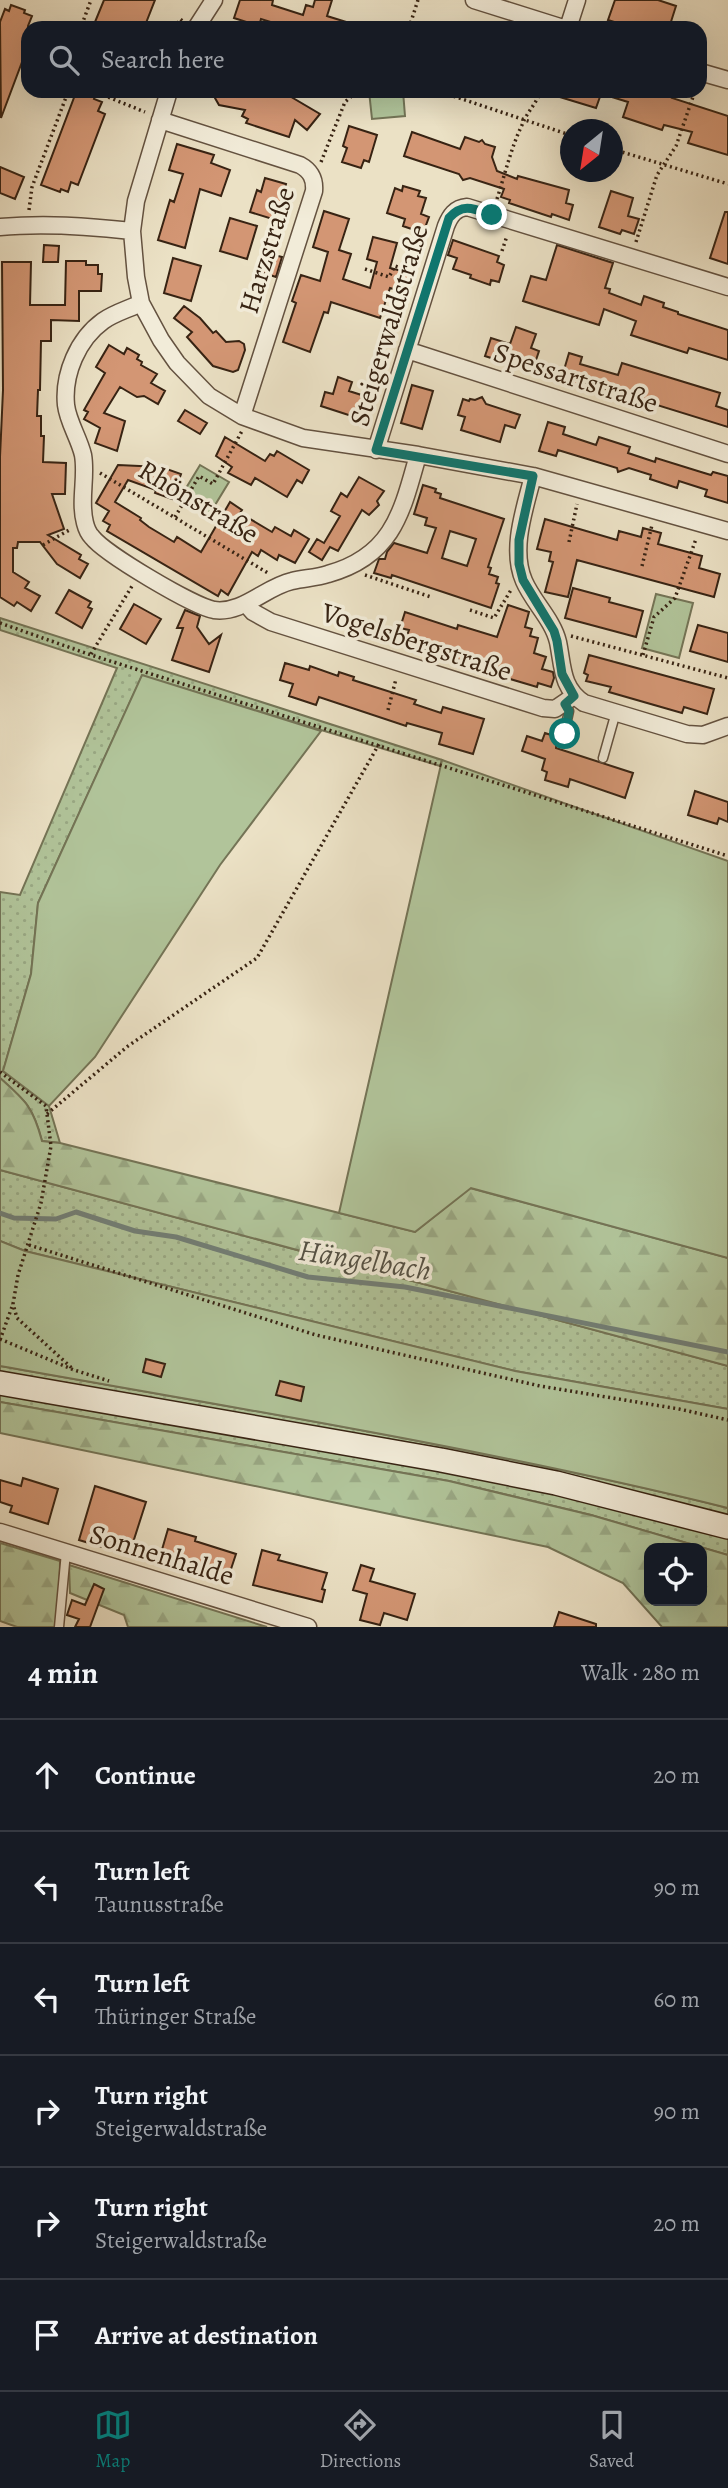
<!DOCTYPE html>
<html lang="en">
<head>
<meta charset="utf-8">
<style>
  :root { --surface:#171b24; --page:#20242c; --text:#f1f3f6; --muted:#9ea1a6; --line:#363941; --accent:#0f766e }
  body { margin:0; font-family:Alegreya,serif; background:var(--page); color:var(--text) }
  .controls { position:absolute; right:21px; bottom:21px; display:grid; overflow:hidden; border-radius:14px; box-shadow:0 7px 28px #0002 }
  .controls button { width:63px; height:63px; display:grid; place-items:center; padding:0; border:0; border-bottom:2px solid var(--line); background:var(--surface); color:var(--text); font:35px sans-serif }
  .compass { position:absolute; left:560px; top:119px; width:63px; height:63px; border-radius:50%; background:var(--surface); box-shadow:0 7px 28px #0002; rotate:210deg }
  .stop { position:absolute; width:21px; height:21px; margin:-16px; border:5px solid #0f766e; border-radius:50%; background:#fff }
  .stop.end { background:#0f766e; border-color:#fff; box-shadow:0 2px 7px #0008 }
  .list { margin:0; padding:0; list-style:none }
  h2 { display:flex; justify-content:space-between; align-items:center; height:91px; margin:0; padding:0 28px; font-size:30px }
  h2 small { font-size:23px; font-weight:400; color:var(--muted) }
  .list li { display:grid; grid-template-columns:46px 1fr auto; gap:21px; align-items:center; box-sizing:border-box; height:112px; padding:0 28px; border-top:2px solid var(--line) }
  .list b { display:block; font-size:26px; white-space:nowrap }
  .list p { margin:0; font-size:23px; white-space:nowrap; color:var(--muted) }
  .list em { font-size:23px; font-style:normal; color:var(--muted) }
  .icon { flex:none; width:38px; height:38px; fill:none; stroke:currentColor; stroke-width:2; stroke-linecap:round; stroke-linejoin:round }
  .map { position:relative; flex:none; width:728px; height:1627px; overflow:hidden }
  .search { position:absolute; background:var(--surface); box-shadow:0 7px 28px #0002; left:21px; right:21px; top:21px; height:77px; display:flex; align-items:center; gap:18px; box-sizing:border-box; padding:0 24px; border-radius:21px; color:var(--muted); font-size:26px }
  .sheet { height:763px; background:var(--surface) }
  nav { display:flex; justify-content:space-around; align-items:center; box-sizing:border-box; height:98px; border-top:2px solid var(--line); background:var(--surface); font-size:19px; color:var(--muted) }
  nav a { display:grid; justify-items:center; gap:4px }
  nav .on { color:var(--accent) }
  .map>svg:first-child { display:block }
  .grass { fill:url(#grass-dots); stroke:#747456; stroke-width:2 }
  .forest { fill:url(#forest-firs); stroke:#747456; stroke-width:2; fill-rule:evenodd }
  .green { fill:#b1c49a; stroke:#747456; stroke-width:2 }
  .lines { fill:none; stroke-linecap:round; stroke-linejoin:round }
  .stream { stroke:#727f77; stroke-width:5 }
  .building { fill:#d39674; stroke:#372313; stroke-width:2; fill-rule:evenodd }
  .service-casing { stroke:#645240; stroke-width:11 }
  .minor-casing { stroke:#645240; stroke-width:19 }
  .secondary-casing { stroke:#372313; stroke-width:26 }
  .path { stroke:#372313; stroke-width:3.5; stroke-dasharray:2 3.5; stroke-linecap:butt }
  .service { stroke:#f2ecd9; stroke-width:8 }
  .minor { stroke:#f2ecd9; stroke-width:16 }
  .secondary { stroke:#f2ecd9; stroke-width:23 }
  .route { stroke:#0f766e; stroke-width:9 }
  .labels { text-anchor:middle; stroke-width:7; stroke-linejoin:round; paint-order:stroke }
  .street-label { font-size:28px; fill:#372313; stroke:#f2ecd9 }
  .water-label { font-size:30px; font-style:italic; fill:#545145; stroke:#f2ecd9 }
</style>
</head>
<body>
<div class="map">
<svg width="728" height="1627" viewBox="0 0 728 1627">
  <defs>
    <pattern id="grass-dots" width="8" height="8" patternUnits="userSpaceOnUse" patternTransform="scale(1.75)"><rect width="8" height="8" fill="#b1c49a"/><path d="M2 2h.1M6 6h.1" fill="none" stroke="#99a884" stroke-width="1.8" stroke-linecap="round"/></pattern>
    <pattern id="forest-firs" width="22" height="20" patternUnits="userSpaceOnUse" patternTransform="scale(1.75)"><rect width="22" height="20" fill="#b1c49a"/><path d="M5 1l3.5 6h-7zM16 11l3.5 6h-7z" fill="#99a884"/></pattern>
  </defs>
  <rect width="100%" height="100%" fill="#ebe1c5"/>
  <filter id="stains"><feTurbulence type="fractalNoise" baseFrequency=".00286" numOctaves="4"/><feColorMatrix values="0 0 0 0 .2 0 0 0 0 .09 0 0 0 0 .02 0 0 0 .5 -.17"/></filter>
  <radialGradient id="worn" r=".72"><stop offset=".6" stop-color="#630" stop-opacity="0"/><stop offset="1" stop-color="#630" stop-opacity=".3"/></radialGradient>
  <path class="grass" d="M0 618 442 760 440 766 142 676 38 903 31 974 3 1071 49 1106 60 1143 42 1141C33 1107 26 1101 0 1078V892L20 895 117 668 0 630Z
    M0 1170 728 1366V1409L515 1371 25 1251 0 1241Z
    M0 1366C242 1409 489 1449 728 1508V1555L591 1515 449 1481 0 1402Z"/>
  <path class="forest" d="M0 1078C26 1101 33 1107 42 1141L60 1143 415 1232 470 1188 728 1258V1366L0 1170Z
    M0 1402 449 1481 591 1515 728 1555V1627H662L623 1583 548 1547 0 1433ZM702 1548V1601H649V1548Z
    M0 1543 60 1561 59 1615 55 1627H17L0 1621Z
    M69 1565 267 1627H128L124 1615 70 1593Z"/>
  <path class="green" d="M369 91H403L405 116 372 119Z
    M200 465 229 482 209 515 180 498Z
    M656 594 693 603 679 658 642 648Z
    M142 675 321 731 220 865 95 1057 49 1106 3 1071 31 974 38 903Z
    M442 760 728 861V1258L471 1188 415 1232 339 1213Z
    M0 1241 25 1251 515 1371 728 1409V1508C489 1449 242 1409 0 1366Z"/>
  <g class="lines">
    <path class="stream" d="M0 1213 14 1218 56 1219 76 1212 135 1231 176 1237 308 1277 405 1287 728 1352"/>
  </g>
  <path class="building" d="M104 0H155L144 28H111L95 22Z
    M240 0H273L272 5 303 15 306 5 313 7 315 0H332L327 16 356 25V28H290L261 19 259 26 234 18Z
    M615 0H658L676 6 669 28H633L608 20Z
    M11 5 25 10 24 13 32 16 28 26V46L1 118 0 22 5 9 9 11Z
    M80 91 95 96 94 99 102 102 98 111 105 114 78 185 71 182 68 192 61 189 60 192 41 185 75 95 78 96Z
    M211 91H281L320 114 307 130 295 120 289 137 246 123 248 119 242 116 245 110 219 105Z
    M551 91H602L596 108 550 94Z
    M602 91H675L672 98 728 116V155L688 143 692 132 664 125 662 130 623 117 628 102 602 94Z
    M349 126 377 135 369 162 364 160 361 168 342 162 347 148 343 146Z
    M412 132 460 149 465 137 479 142 482 140 485 144 495 147 492 157 497 171 517 179 518 176 569 190 566 203 573 205 569 220 552 214 551 217 509 203 510 200 501 197 504 189 470 178 463 180 459 174 404 156Z
    M177 144 214 155 211 163 230 170 221 196 200 189 185 248 158 240 170 200 174 202 183 174 169 170Z
    M0 167 24 177 15 199 0 193Z
    M265 178 286 184 285 189 294 191 289 211 282 209 279 221 250 212 257 190 261 192Z
    M403 186 420 191 418 196 426 198 421 214 429 217 423 233 403 226 405 219 387 213 395 188 402 191Z
    M611 191 633 198 628 216 639 219 634 234 622 230 620 234 599 227Z
    M324 211 349 219 339 250 351 254 343 279 370 288 377 262 367 259 373 237 397 243 390 268 410 273 404 292 390 288 380 318 331 302 328 313 324 312 310 352 283 342 296 303 292 301 301 275 320 281 328 252 313 247Z
    M725 212H728V264L710 258Z
    M230 218 257 226 247 259 220 251Z
    M453 240 499 256 497 262 504 265 499 282 491 280 490 285 470 278 471 275 453 269 457 258 448 255Z
    M44 245 59 246 58 262H43Z
    M557 245 613 263 605 288 610 289 609 293 641 305 644 296 664 303 663 307 678 312V314L728 330V360L689 348 687 353 631 335 636 321 604 309 599 325 523 301 531 276 546 280Z
    M266 253 282 257 276 277 260 272Z
    M173 258 201 266 191 301 164 293Z
    M66 261H86V265H98V274H102L101 291H79V321L51 320V341H41L40 390H38L37 416H41V436H44L43 462 66 463 65 494H52L64 529 48 535 81 555 79 559 88 564 80 578 57 564 40 542H18L17 548H13V572L29 582 25 588 40 596 31 611 17 602 14 606 0 597V457L3 390 2 262H31L30 305H65Z
    M184 306 200 318 213 333 216 331 226 342 239 341 244 344 245 350 238 370 233 372 213 366 187 337 192 332 174 318Z
    M516 327 536 334 531 348 539 351 534 366 520 364 519 367 485 356 491 338 510 344Z
    M109 345 124 354 127 348 139 355 137 359 142 362 141 365 157 374 151 383 165 391 158 404 144 396 137 397 120 387 104 413 125 421 117 451 95 443 100 428 84 419 88 412 84 410 105 373 96 367Z
    M569 353 582 357 580 364 618 375 622 363 720 393 716 406 728 410V427L583 382 582 387 561 380Z
    M338 377 352 382 349 391 374 399 367 421 321 406 325 392 333 394Z
    M412 385 433 391 422 429 401 423Z
    M482 397 486 404 520 415 515 428 505 425 500 442 461 430 465 417 458 415 463 399 469 401 470 399 475 400Z
    M185 410 207 423 200 434 178 421Z
    M548 422 565 427 563 434 596 445 599 437 630 447 628 453 655 462 656 458 701 472 711 475 713 472 728 476V503L705 496 707 490 679 481 677 488 650 479 651 475 629 468 618 472 617 468 558 450 556 456 539 451Z
    M225 437 265 461 270 454 274 456 277 451 309 470 302 483 297 480 287 497 255 478 251 485 228 473 232 467 216 456Z
    M118 465 161 467 181 474 172 499 155 493 156 490 128 480 115 502 141 518 140 520 149 527 174 542 177 537 201 552 230 502 242 510 240 513 272 532 275 527 291 536 294 530 309 539 295 563 279 555 277 560 261 550 258 556 252 552 228 595 221 590 218 596 107 531 110 525 103 521 109 511 96 503Z
    M359 477 384 491 377 501 379 505 369 515 362 510 338 551 330 547 322 560 309 552 317 539 324 543 340 516 331 511 341 493 347 497Z
    M423 485 436 489 435 492 441 494 440 498 504 519 488 567 491 568 489 574 498 577 496 583 499 584 491 608 392 575 391 578 374 573 379 559H385L387 552 394 543 427 553 436 528 425 525 427 518 414 514ZM450 531 476 539 467 566 442 558Z
    M545 519 617 540 619 531 641 537 643 528 661 533 658 544 702 556 699 568 720 574 714 597 577 560 568 597 545 592 553 562 549 561 551 552 537 549Z
    M573 588 610 598 609 602 643 611 636 637 565 618Z
    M69 590 91 602 88 607 92 609 82 628 56 613Z
    M134 604 161 619 146 644 120 629Z
    M508 605 529 612 525 627 532 629 530 636 538 638 534 653 546 657 542 669 553 672 554 678 551 687 538 683 537 687 500 676 501 672 404 644 409 630 400 628 405 612 457 629 458 625 497 637Z
    M185 610 200 616 197 627 209 644 221 635 209 672 172 660 183 628H177Z
    M698 625 728 633V662L690 651Z
    M589 655 714 689 707 714 684 707 682 713 609 692 611 687 586 681 588 675 584 673Z
    M285 663 309 670 310 666 338 676 339 672 354 677 353 680 416 700 414 704 441 713 443 707 484 719 473 754 439 744 442 733 407 723 406 726 319 697 316 705 289 696 293 684 280 680Z
    M545 733 557 737 556 748 633 773 625 798 570 779 568 787 545 780 547 772 542 770 545 759 522 751 527 736 542 741Z
    M695 791 728 802V822L719 818 717 824 688 815Z
    M146 1359 165 1364 161 1377 143 1372Z
    M280 1381 304 1387 301 1401 276 1395Z
    M23 1478 58 1489 48 1524 10 1512 12 1506 0 1502V1480L21 1486Z
    M95 1486 146 1502 129 1555 79 1540Z
    M168 1529 196 1537 195 1541 236 1554 229 1575 197 1565 195 1569 176 1563 178 1558 161 1553Z
    M262 1550 280 1555 278 1560 327 1573 322 1589 325 1590 322 1602 253 1585Z
    M361 1565 374 1569 370 1581 415 1594 407 1620 384 1613 380 1625 360 1620 367 1594 353 1590Z
    M94 1584 104 1589 90 1627H75L79 1619 67 1615 72 1600 85 1605Z
    M559 1612 596 1624V1627H554Z"/>
  <g class="lines">
    <g class="service-casing">
      <path id="service" d="M562 743 569 711 565 703
        M603 758 616 712
        M59 1627 66 1552"/>
    </g>
    <g class="minor-casing">
      <path id="minor" d="M474 0 563 28
        M196 28 214 0
        M568 28 577 0
        M700 72 728 80
        M169 91 136 201 132 231 136 277 141 303 161 340 177 363 209 396 242 416 303 438 418 455 533 476 728 531
        M160 120 300 165C311 171 315 179 314 191L242 416
        M0 227C45 223 87 226 132 231
        M141 303C129 309 114 313 103 321 78 339 63 374 66 405 68 422 79 438 83 455 87 477 79 501 85 523 86 527 89 534 92 537 105 554 193 606 214 610 243 614 265 587 292 581 304 578 316 578 328 574 393 556 402 512 418 455
        M407 350 728 454
        M376 450 446 226C450 216 455 208 467 207L728 287
        M533 476C525 508 510 549 524 581 533 602 553 620 558 642 563 666 561 688 584 703L687 734 703 735 728 726
        M246 604 253 612 271 622 543 708 555 709 574 696
        M0 1532 308 1627"/>
    </g>
    <g class="secondary-casing">
      <path id="secondary" d="M0 1383 441 1460 556 1483 728 1527"/>
    </g>
    <path class="path" d="M84 28 81 27 91 0
      M175 28 180 19 184 22
      M409 28 418 0
      M93 91 145 112
      M438 91 570 135
      M612 149 728 184
      M321 162 345 102 355 93 371 91
      M497 199C505 174 511 148 522 125 527 112 536 104 541 91
      M29 210 32 187 68 92 70 91
      M636 242 657 175 676 146 695 91
      M502 251 507 236
      M365 269 389 277 395 266 413 272V274
      M100 473 268 573
      M175 517 199 476 213 484 242 431
      M569 542 577 504
      M43 545 71 529
      M642 566 652 525
      M365 575 431 597
      M470 610 494 618 511 590
      M0 623 91 655 728 856
      M571 636 728 678
      M91 654 132 586
      M643 655 654 617 675 598 696 539
      M388 710 396 679
      M0 1072 46 1106 51 1146 41 1203 18 1275 13 1304 17 1318 74 1370
      M47 1114 128 1046 257 958 379 744
      M29 1245 316 1335 540 1386 679 1409 728 1420
      M0 1339 74 1370 109 1381
      M0 1340 13 1304"/>
    <use href="#service" class="service"/>
    <use href="#minor" class="minor"/>
    <use href="#secondary" class="secondary"/>
  </g>
  <g class="lines">
    <path class="route" d="M492 215C475 209 463 202 449 218L376 450 533 476 519 540V564L523 580 554 631 557 641 562 674 574 696 565 704 569 711 565 734"/>
  </g>
  <g class="labels">
    <g class="street-label">
      <text transform="translate(266 250) rotate(-73)" y="10">Harzstraße</text>
      <text transform="translate(388 325) rotate(-73)" y="10">Steigerwaldstraße</text>
      <text transform="translate(576 377) rotate(18)" y="10">Spessartstraße</text>
      <text transform="translate(199 501) rotate(31)" y="10">Rhönstraße</text>
      <text transform="translate(417 641) rotate(18)" y="10">Vogelsbergstraße</text>
      <text transform="translate(162 1554) rotate(17)" y="10">Sonnenhalde</text>
    </g>
    <g class="water-label">
      <text transform="translate(365 1260) rotate(9)" y="10">Hängelbach</text>
    </g>
  </g>
  <rect width="100%" height="100%" filter="url(#stains)"/>
  <rect width="100%" height="100%" fill="url(#worn)"/>
</svg>
<div class="controls">
<button><svg class="icon" aria-label="locate" viewBox="0 0 24 24"><circle cx="12" cy="12" r="6"/><path d="M12 2v4M12 18v4M2 12h4M18 12h4"/></svg></button>
</div>
<svg class="compass" viewBox="-18 -18 36 36"><path d="M0-13l5 13h-10z" fill="#e53935"/><path d="M0 13l5-13h-10z" fill="#9ea1a6"/></svg>
<div class="stop" style="left:565px;top:734px"></div>
<div class="stop end" style="left:492px;top:215px"></div>
<div class="search"><svg class="icon" aria-label="search" viewBox="0 0 24 24"><circle cx="10" cy="10" r="6"/><path d="M15 15l6 6"/></svg>Search here</div>
</div>
<section class="sheet">
<h2>4 min<small>Walk · 280 m</small></h2>
<ul class="list">
<li><svg class="icon" aria-label="ahead" viewBox="0 0 24 24"><path d="M12 20V5M6 11l6-6 6 6"/></svg><div><b>Continue</b></div><em>20 m</em></li>
<li><svg class="icon" aria-label="left" viewBox="0 0 24 24"><path d="M17 20v-9H6M10 6l-5 5 5 5"/></svg><div><b>Turn left</b><p>Taunusstraße</p></div><em>90 m</em></li>
<li><svg class="icon" aria-label="left" viewBox="0 0 24 24"><path d="M17 20v-9H6M10 6l-5 5 5 5"/></svg><div><b>Turn left</b><p>Thüringer Straße</p></div><em>60 m</em></li>
<li><svg class="icon" aria-label="right" viewBox="0 0 24 24"><path d="M7 20v-9h11M14 6l5 5-5 5"/></svg><div><b>Turn right</b><p>Steigerwaldstraße</p></div><em>90 m</em></li>
<li><svg class="icon" aria-label="right" viewBox="0 0 24 24"><path d="M7 20v-9h11M14 6l5 5-5 5"/></svg><div><b>Turn right</b><p>Steigerwaldstraße</p></div><em>20 m</em></li>
<li><svg class="icon" aria-label="arrive" viewBox="0 0 24 24"><path d="M6 21V4h12l-3 4 3 4H6"/></svg><div><b>Arrive at destination</b></div></li>
</ul>
</section>
<nav>
<a class="on"><svg class="icon" aria-label="map" viewBox="0 0 24 24"><path d="M3 6l6-2 6 2 6-2v14l-6 2-6-2-6 2zM9 4v14M15 6v14"/></svg>Map</a>
<a><svg class="icon" aria-label="directions" viewBox="0 0 24 24"><path d="M12 3l9 9-9 9-9-9zM9 14v-3h6M13 9l2 2-2 2"/></svg>Directions</a>
<a><svg class="icon" aria-label="saved" viewBox="0 0 24 24"><path d="M7 4h10v16l-5-4-5 4z"/></svg>Saved</a>
</nav>
</body>
</html>
